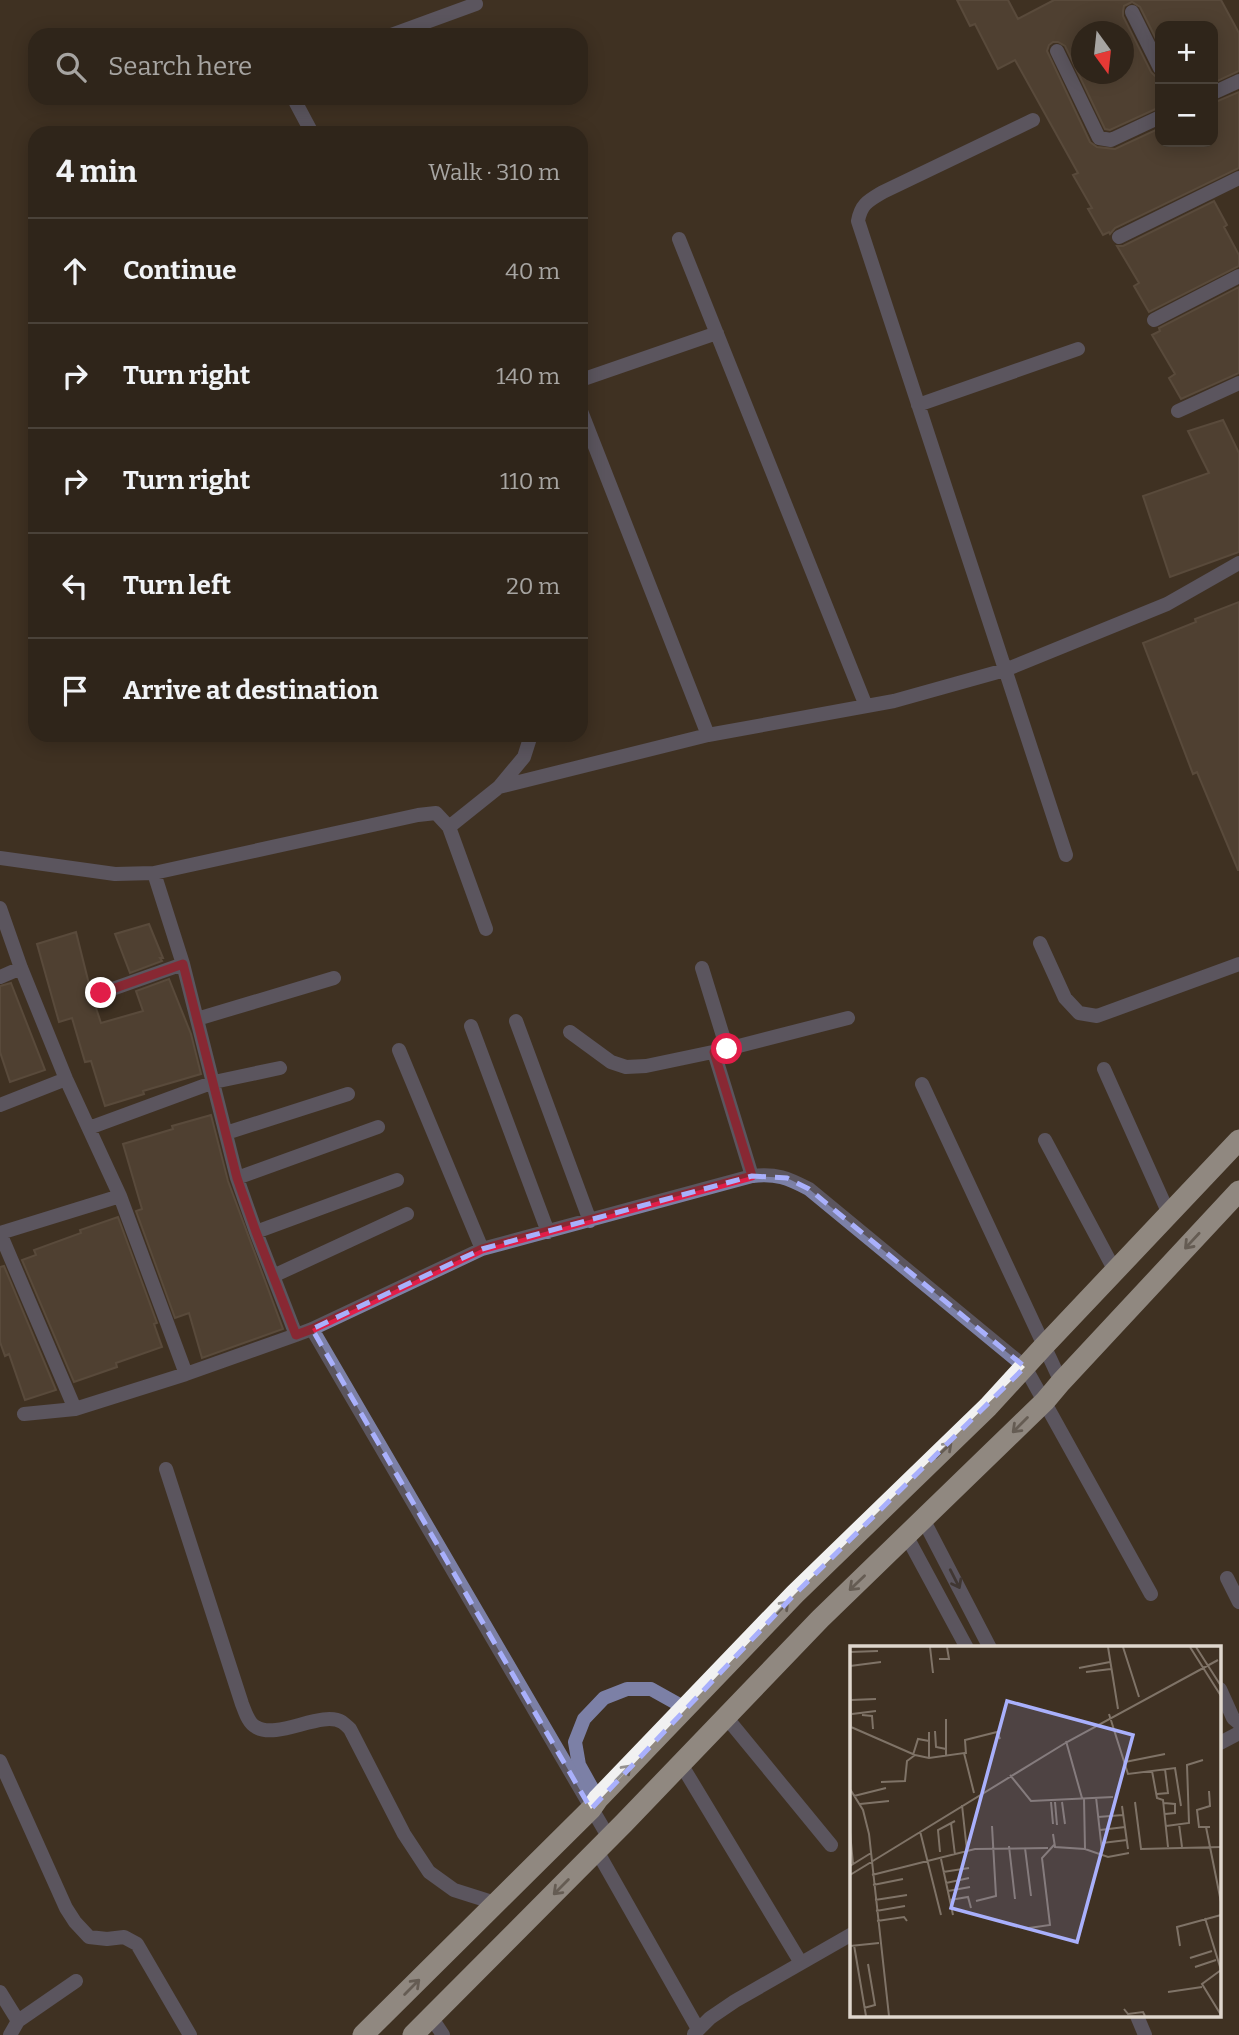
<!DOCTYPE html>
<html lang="en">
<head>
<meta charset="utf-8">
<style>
  :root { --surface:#2f251a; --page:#3b3127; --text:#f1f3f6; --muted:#a7a5a2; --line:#4a4239 }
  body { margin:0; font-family:Bitter,serif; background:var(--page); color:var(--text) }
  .controls { position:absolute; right:21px; top:21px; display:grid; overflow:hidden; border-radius:14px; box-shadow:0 4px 18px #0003 }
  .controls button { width:63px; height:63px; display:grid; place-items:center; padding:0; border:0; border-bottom:2px solid var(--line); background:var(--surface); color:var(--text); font:35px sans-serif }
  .compass { position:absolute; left:1071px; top:21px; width:63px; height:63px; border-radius:50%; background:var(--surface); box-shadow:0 4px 18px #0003; rotate:165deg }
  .stop { position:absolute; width:21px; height:21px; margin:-16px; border:5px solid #e11d48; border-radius:50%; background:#fff }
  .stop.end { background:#e11d48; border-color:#fff; box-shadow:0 2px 7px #0008 }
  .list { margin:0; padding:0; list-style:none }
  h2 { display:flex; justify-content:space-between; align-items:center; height:91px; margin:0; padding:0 28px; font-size:30px }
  h2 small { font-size:23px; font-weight:400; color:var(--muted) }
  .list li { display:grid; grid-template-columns:46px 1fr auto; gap:21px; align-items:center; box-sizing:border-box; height:105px; padding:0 28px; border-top:2px solid var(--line) }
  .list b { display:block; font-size:26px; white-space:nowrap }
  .list em { font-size:23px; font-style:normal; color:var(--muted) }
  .icon { flex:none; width:38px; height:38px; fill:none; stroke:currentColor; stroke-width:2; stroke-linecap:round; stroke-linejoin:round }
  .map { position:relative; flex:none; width:1239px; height:2035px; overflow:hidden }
  .search { position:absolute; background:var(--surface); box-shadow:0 4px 18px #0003; left:28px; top:28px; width:560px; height:77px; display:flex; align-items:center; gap:18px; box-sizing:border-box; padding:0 24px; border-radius:21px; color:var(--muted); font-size:26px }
  .panel { position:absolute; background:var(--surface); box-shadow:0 4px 18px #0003; left:28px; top:126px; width:560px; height:616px; border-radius:21px }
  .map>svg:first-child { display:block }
  .building { fill:#625344; stroke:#786959; stroke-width:2; fill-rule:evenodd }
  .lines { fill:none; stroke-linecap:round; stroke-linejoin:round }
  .lane { stroke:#7c80a6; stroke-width:14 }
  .street { stroke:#7c80a6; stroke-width:14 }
  .highway { stroke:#f1f1f1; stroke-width:21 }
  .oneway { stroke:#93908e }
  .oneway2 { stroke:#413e47 }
  .route { stroke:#e11d48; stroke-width:9 }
  .marked { fill:none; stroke:#a9b0fc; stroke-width:5; stroke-dasharray:14 9; stroke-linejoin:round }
  .inset-road { fill:none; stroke:#7f7367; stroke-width:2 }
  .view { fill:#a9b0fc; fill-opacity:0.15; stroke:#a9b0fc; stroke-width:3.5 }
  .inset-edge { fill:none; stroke:#e0d7ce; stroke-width:3.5 }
</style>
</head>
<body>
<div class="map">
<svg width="1239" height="2035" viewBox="0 0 1239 2035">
  <rect width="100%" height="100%" fill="#3f3123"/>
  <path class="building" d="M957 0H1008L1018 19 1054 0H1221L1239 33V71L1213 83V26H1160V47L1140 7 1132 2 1124 6 1123 11V16L1151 72 1155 76 1160 78V107L1110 130 1105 129 1065 46 1058 42H1053L1049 45 1047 51 1090 142 1097 147 1115 149 1160 128V142H1213V103L1239 92V168L1115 228 1110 234 1109 232 1103 235 1088 209 1092 208 1073 175 1078 173 1015 60 998 69 975 24 970 26ZM1082 32H1124V74H1082Z
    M1214 201 1227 225 1224 227 1239 255V266L1149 312 1134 286 1139 283 1117 246H1123Z
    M1239 287V373L1181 399 1169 378 1175 374 1152 335 1160 331 1159 328Z
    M1223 420 1239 453V552L1170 577 1143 496 1209 473 1188 431Z
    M1239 602V870H1238L1197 772 1193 774 1143 643 1196 622 1195 619Z
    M149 924 163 958H160L162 961 130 973 115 934Z
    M76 932 92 996 101 1023 143 1011 136 991 169 979 191 1034 201 1074 143 1091 144 1094 105 1106 91 1061 85 1062 72 1018 59 1022 37 944Z
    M11 983 45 1070 10 1082 0 1052V986Z
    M211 1115 228 1181 283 1329 202 1358 189 1313 175 1318 136 1211 142 1209 123 1144 173 1129 172 1126Z
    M118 1217 157 1323 154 1324 162 1347 116 1363 117 1367 74 1382 22 1260 36 1255 34 1250 81 1233 80 1230Z
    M4 1266 56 1390 25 1400 9 1354 5 1356 0 1342V1267Z"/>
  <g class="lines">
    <path class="lane" d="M1040 943 1065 998 1079 1013 1097 1016 1239 964
      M702 968 727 1049
      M570 1032 611 1062 626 1067 646 1066 727 1049 848 1018
      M714 1052 752 1176
      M1104 1069 1169 1214
      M922 1084 1061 1382
      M1045 1140 1115 1271
      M1025 1367 1151 1594
      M166 1469 242 1704C245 1711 248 1723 256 1727 277 1740 322 1710 342 1722 345 1724 348 1727 350 1729L404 1834 429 1872 454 1890 495 1903
      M923 1519 990 1648
      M906 1535 967 1648
      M726 1717 831 1845
      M1220 1743 1239 1733
      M681 1764 801 1963
      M598 1799 579 1765 575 1742 584 1719 604 1698 627 1689H651L685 1708
      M597 1851 698 2029
      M0 1992 18 2021
      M1137 2016 1145 2035
      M431 2017 443 2035
      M694 2034 710 2018 735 2001 852 1934
      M10 2035 18 2021 76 1981"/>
    <path class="street" d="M1132 12 1160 68
      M391 35 476 4
      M1057 51 1099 138 1111 140 1160 117
      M1213 93 1239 81
      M296 98V103L312 133
      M1033 120 883 192C868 201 861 204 858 221L1066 855
      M1119 237 1239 178
      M679 239 866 706
      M1154 320 1239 276
      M581 380 717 333
      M918 405 1078 349
      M581 411 708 735
      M1178 411 1239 383
      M499 787 708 735 894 701 1005 670 1167 604 1239 563
      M449 827 499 787 524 757 531 735
      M0 858 115 874 154 873 418 815 436 813 449 827 486 929
      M154 873 183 964 237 1178 256 1232 296 1335
      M0 908 21 968 66 1079 120 1196 186 1374
      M0 977 21 968
      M101 993 183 964
      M197 1019 334 978
      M516 1021 590 1221
      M471 1026 548 1232
      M399 1050 482 1249
      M0 1105 66 1079
      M89 1128 214 1082 280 1068
      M226 1133 348 1094
      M237 1178 378 1127
      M256 1232 397 1180
      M273 1276 407 1214
      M312 1329 609 1838
      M75 1409 0 1233 120 1196
      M24 1414 75 1409 186 1374 296 1335 312 1329 482 1249 752 1176C776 1173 788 1178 809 1189L1025 1367
      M1227 1578 1239 1602
      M1220 1689 1233 1718 1239 1723
      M0 1761 66 1908 75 1922 89 1937 107 1939 124 1937 137 1944 190 2035"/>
    <path class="highway" d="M363 2035 591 1809 598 1799 795 1594 988 1407 1044 1346 1239 1140
      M413 2035 624 1823 820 1619 1045 1401 1061 1382 1239 1191"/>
  </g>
  <defs><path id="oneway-shaft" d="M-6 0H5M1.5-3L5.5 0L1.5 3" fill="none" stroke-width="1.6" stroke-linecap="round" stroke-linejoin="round" transform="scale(1.75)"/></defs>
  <g class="oneway">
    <use href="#oneway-shaft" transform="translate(1192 1241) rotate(133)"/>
    <use href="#oneway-shaft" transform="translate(1020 1425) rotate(135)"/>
    <use href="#oneway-shaft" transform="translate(944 1450) rotate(-44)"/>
    <use href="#oneway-shaft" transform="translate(857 1583) rotate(136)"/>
    <use href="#oneway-shaft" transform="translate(781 1609) rotate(-46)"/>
    <use href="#oneway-shaft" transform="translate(623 1773) rotate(-46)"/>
    <use href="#oneway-shaft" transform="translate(561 1887) rotate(135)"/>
    <use href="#oneway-shaft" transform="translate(412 1987) rotate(-45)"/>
  </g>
  <use class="oneway2" href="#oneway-shaft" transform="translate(955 1579) rotate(63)"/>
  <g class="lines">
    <path class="route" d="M101 993 183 964 237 1178 256 1232 296 1335 312 1329 482 1249 752 1176 714 1052 727 1049"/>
  </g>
  <path d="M0 0H1239V2035H0ZM752 1176 787 1178 809 1189 1025 1367 795 1594 591 1809 312 1329 482 1249Z" fill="#3f3123" fill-opacity=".55" fill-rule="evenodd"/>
  <path class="marked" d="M752 1176 787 1178 809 1189 1025 1367 795 1594 591 1809 312 1329 482 1249Z"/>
  <g transform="translate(850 1646)">
    <rect width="371" height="371" fill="#3f3123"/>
    <path class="inset-road" d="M80 1 83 27M258 1 268 63M273 1 289 51M340 1 371 50M346 1 371 40M0 6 28 5M89 13H99L97 1M0 20 31 16M229 22 260 16M236 26 261 23M0 29 1 81M1 54 26 53M2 68 26 65M259 68 278 128 325 122 331 160M12 69 22 70 23 83M96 73V110M1 81 65 109 79 112 114 107 124 147M85 85 86 101 96 103M79 86V112M216 95 232 152M116 108 115 94 147 86 150 93M63 109 68 93 79 95M275 116 315 108M302 125 307 152 313 154 318 201M160 129 181 155 263 151M31 136 55 135 57 115 65 109M0 143 13 164 19 188 39 370M359 145 360 160 347 164 349 181H360M307 148 318 147 315 123M4 150 36 142M246 151 252 205M234 152 235 203M201 156 203 178M205 156 207 179M212 156 215 178M285 156 291 203 371 201M314 157 325 158V167L315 168M10 158 39 155M112 159 117 205M272 160 278 203M248 171 273 169M101 177 105 209M329 178 332 201M316 180 339 177 337 119 353 114M356 181 371 256M250 184 275 181M70 185 91 269M0 186 3 218M203 188 205 201 235 203 258 211 279 207M252 197 277 194M159 200 165 253M175 202 181 250M90 206 88 184 105 175M91 213 103 269M0 220 21 207M93 226 119 222M0 229 217 96 368 14M22 229 125 203 198 202M96 237 119 232M23 239 53 233M98 245 120 241M25 254 57 249M100 254 118 251 121 262M126 255 146 250 142 180M26 265 55 260M355 272 371 324M27 275 54 271 57 275M179 282 200 279 192 212 204 199M4 299 16 370M0 300 29 297M330 300 327 281 371 269M340 312 362 305M345 321 366 314M371 324 352 338 371 369M318 346 352 341M14 362 25 359 18 318M274 363 278 368 293 366 295 370"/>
    <path class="view" d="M157 55 283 89 227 296 101 262Z"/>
    <rect width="371" height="371" class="inset-edge"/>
  </g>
</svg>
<div class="controls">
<button>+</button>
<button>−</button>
</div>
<svg class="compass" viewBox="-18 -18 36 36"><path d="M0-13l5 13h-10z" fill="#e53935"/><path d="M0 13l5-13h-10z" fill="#a7a5a2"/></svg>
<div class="stop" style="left:727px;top:1049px"></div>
<div class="stop end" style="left:101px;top:993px"></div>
<div class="search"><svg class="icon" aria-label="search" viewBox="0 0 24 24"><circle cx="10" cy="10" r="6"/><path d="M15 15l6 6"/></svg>Search here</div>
<section class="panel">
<h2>4 min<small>Walk · 310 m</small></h2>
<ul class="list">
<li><svg class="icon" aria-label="ahead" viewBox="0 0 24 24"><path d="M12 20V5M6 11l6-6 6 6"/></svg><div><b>Continue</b></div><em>40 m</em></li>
<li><svg class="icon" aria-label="right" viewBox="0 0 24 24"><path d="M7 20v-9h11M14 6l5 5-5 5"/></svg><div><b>Turn right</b></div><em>140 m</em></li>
<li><svg class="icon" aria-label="right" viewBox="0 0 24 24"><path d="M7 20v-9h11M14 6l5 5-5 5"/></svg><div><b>Turn right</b></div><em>110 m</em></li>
<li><svg class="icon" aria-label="left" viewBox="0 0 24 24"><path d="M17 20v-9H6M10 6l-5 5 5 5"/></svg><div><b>Turn left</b></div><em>20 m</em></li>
<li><svg class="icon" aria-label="arrive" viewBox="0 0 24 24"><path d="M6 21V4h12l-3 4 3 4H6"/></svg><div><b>Arrive at destination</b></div></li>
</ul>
</section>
</div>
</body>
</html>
